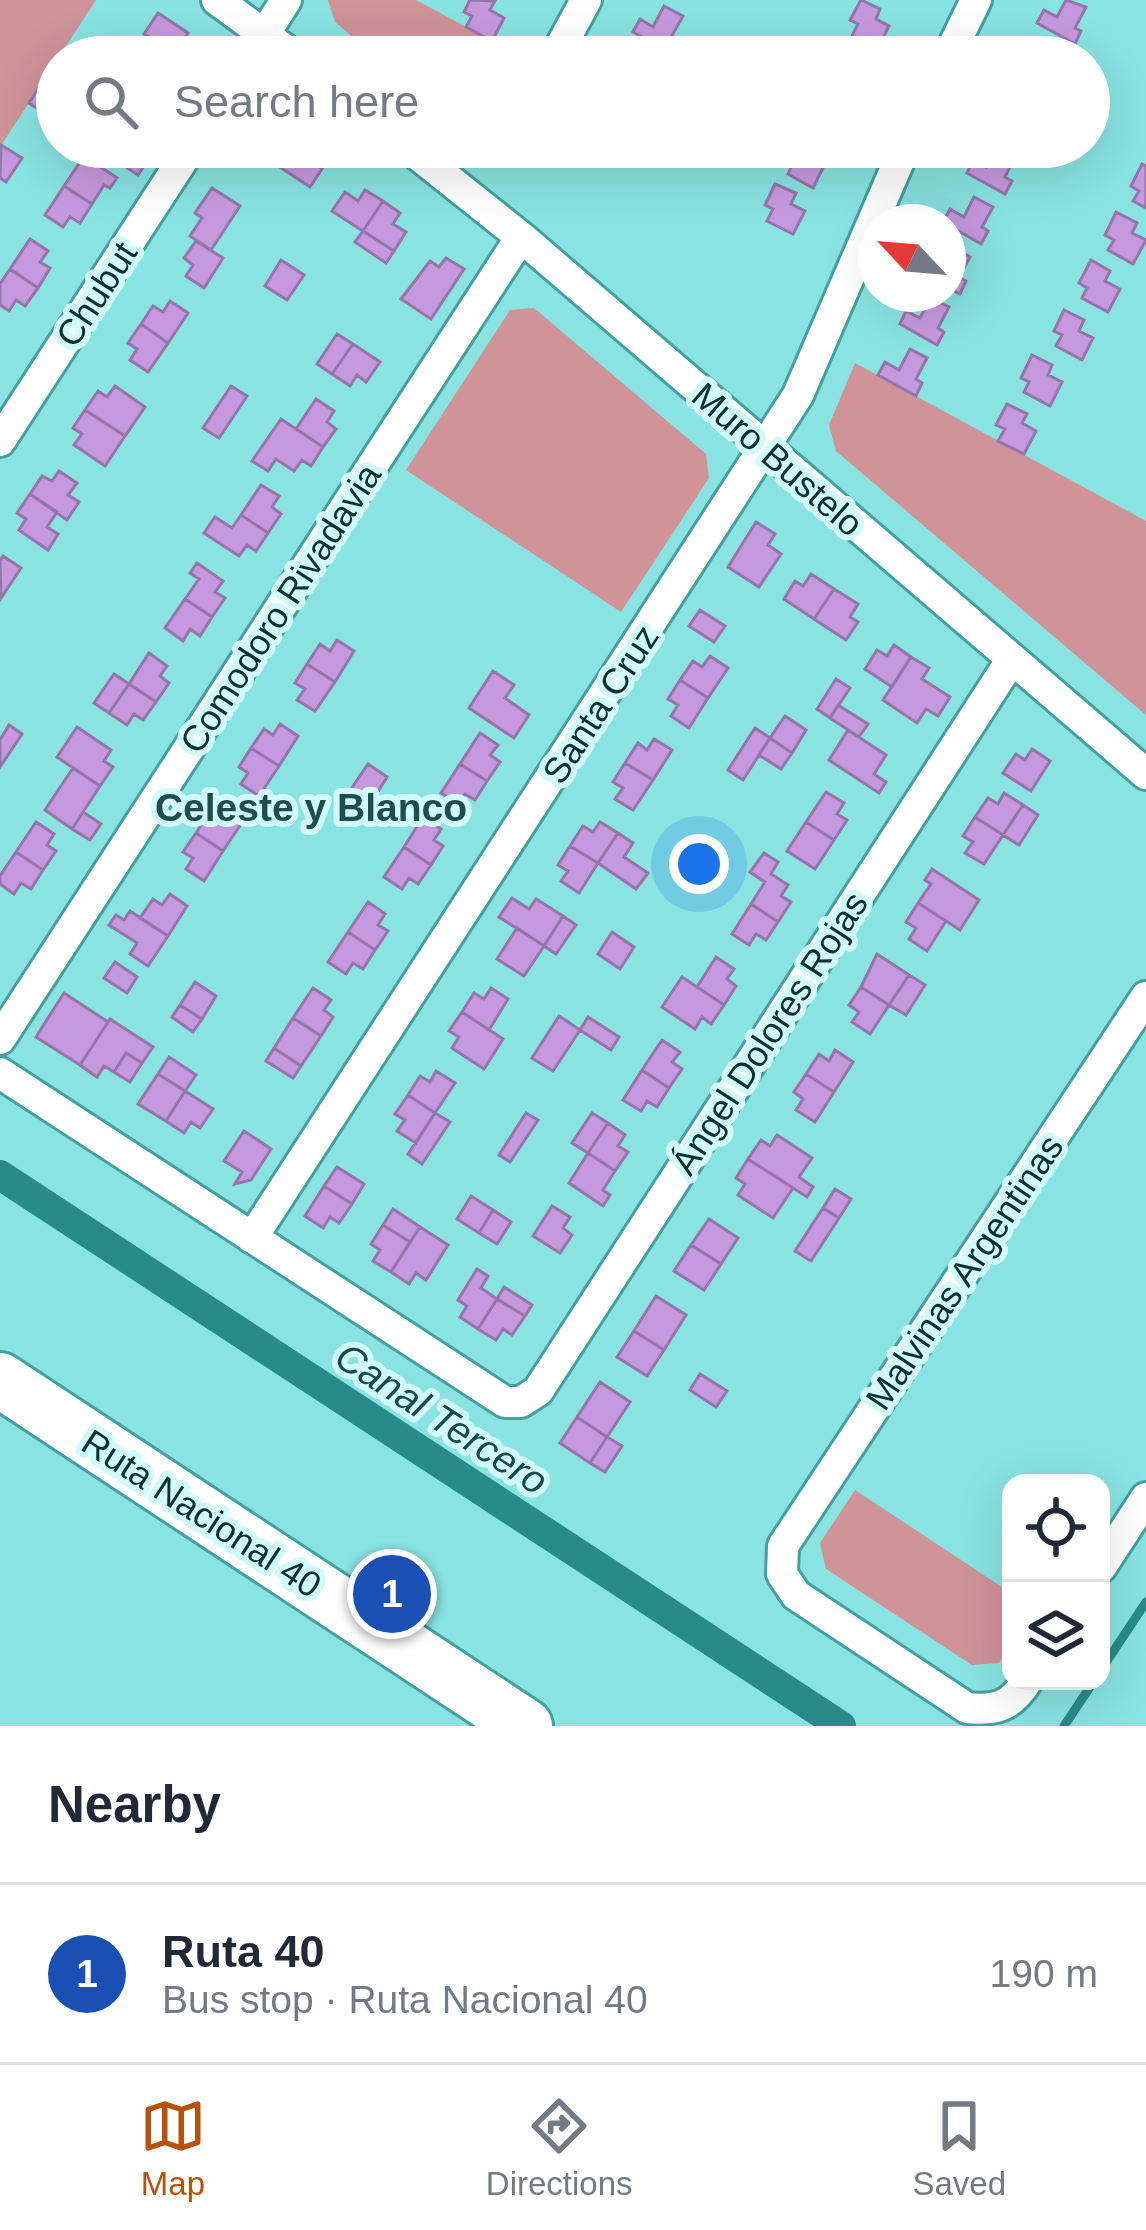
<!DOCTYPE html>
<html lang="en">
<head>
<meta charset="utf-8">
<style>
  :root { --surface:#fff; --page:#f6f6f7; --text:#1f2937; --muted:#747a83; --line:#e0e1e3; --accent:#b45309 }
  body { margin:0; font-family:Helvetica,sans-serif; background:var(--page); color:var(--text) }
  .controls { position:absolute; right:36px; bottom:36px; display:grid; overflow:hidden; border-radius:24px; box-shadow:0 12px 48px #0002 }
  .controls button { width:108px; height:108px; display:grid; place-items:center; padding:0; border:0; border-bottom:3px solid var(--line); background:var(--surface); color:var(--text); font:60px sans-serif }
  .compass { position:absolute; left:858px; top:204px; width:108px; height:108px; border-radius:50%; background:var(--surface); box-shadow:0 12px 48px #0002; rotate:296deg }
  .you { position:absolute; left:699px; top:864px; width:42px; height:42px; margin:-30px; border:9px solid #fff; border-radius:50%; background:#1a73e8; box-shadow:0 0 0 18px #1a73e833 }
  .badge { display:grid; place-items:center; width:78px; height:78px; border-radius:50%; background:var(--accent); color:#fff; font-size:39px; font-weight:700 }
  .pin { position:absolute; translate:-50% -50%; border:6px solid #fff; box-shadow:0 3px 12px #0006 }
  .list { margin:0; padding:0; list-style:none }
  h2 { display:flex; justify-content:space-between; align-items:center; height:156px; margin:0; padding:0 48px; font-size:51px }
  h2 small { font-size:39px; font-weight:400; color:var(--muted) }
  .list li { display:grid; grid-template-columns:78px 1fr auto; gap:36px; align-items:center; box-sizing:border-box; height:180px; padding:0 48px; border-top:3px solid var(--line) }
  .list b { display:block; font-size:45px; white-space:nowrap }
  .list p { margin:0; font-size:39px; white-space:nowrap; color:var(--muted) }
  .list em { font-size:39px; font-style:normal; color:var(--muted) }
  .icon { flex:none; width:66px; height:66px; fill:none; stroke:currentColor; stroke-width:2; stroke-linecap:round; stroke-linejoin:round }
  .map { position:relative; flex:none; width:1146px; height:1726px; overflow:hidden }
  .search { position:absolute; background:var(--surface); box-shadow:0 12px 48px #0002; left:36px; right:36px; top:36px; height:132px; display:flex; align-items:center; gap:30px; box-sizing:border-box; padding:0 42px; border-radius:66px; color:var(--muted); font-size:45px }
  .sheet { height:336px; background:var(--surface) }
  nav { display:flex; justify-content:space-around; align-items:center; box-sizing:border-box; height:168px; border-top:3px solid var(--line); background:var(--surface); font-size:33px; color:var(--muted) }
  nav a { display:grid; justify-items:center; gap:6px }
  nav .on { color:var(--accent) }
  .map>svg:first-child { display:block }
  .green { fill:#cf9398 }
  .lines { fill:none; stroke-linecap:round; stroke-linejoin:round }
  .stream { stroke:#298b89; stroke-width:9 }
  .canal { stroke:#298b89; stroke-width:30 }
  .building { fill:#c699de; stroke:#9775aa; stroke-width:3 }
  .street-casing { stroke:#43a09e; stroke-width:36 }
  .highway-casing { stroke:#43a09e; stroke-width:60 }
  .street { stroke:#fff; stroke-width:30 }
  .highway { stroke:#fff; stroke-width:54 }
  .labels { text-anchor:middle; stroke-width:12; stroke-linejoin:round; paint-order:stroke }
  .street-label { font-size:36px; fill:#083130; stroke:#d0fbfa }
  .neighbourhood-label { font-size:39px; font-weight:bold; fill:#1d4e4d; stroke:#d0fbfa }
  .water-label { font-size:39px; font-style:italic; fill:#144b4a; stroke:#d0fbfa }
</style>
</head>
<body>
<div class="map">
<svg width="1146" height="1726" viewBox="0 0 1146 1726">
  <rect width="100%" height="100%" fill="#88e3e1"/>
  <path class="green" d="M0 0H96L0 147Z
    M328 0H416L514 53 512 57H376L335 22Z
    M534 308 706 454 709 478 621 612 406 470 510 310Z
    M855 363 1146 521V715L836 451 829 425Z
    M855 1490 1011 1593V1645L999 1663 972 1665 826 1569 820 1543Z"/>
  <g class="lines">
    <path class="stream" d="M1101 1670 1146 1602
      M1064 1726 1094 1681"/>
    <path class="canal" d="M0 1175 841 1726"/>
  </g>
  <path class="building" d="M470 0 495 1 490 10 504 18 492 41 466 27 472 16 464 12Z
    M861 0 880 9 876 19 889 26 877 50 852 36 858 24 850 20Z
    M1066 0 1086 7 1075 28 1081 31 1075 44 1037 23 1044 10 1057 17Z
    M664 6 683 16 671 37 677 40 671 53 633 32 640 19 653 27Z
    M158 13 188 33 177 49 189 57H149L158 43 144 34Z
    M56 61 57 87 41 111 29 103Z
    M1 145 22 158 6 182 0 178Z
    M96 147H145L153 152 138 175Z
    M249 147H293L280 167Z
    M293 147 317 149 309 160 322 169 310 187 280 167Z
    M791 147H816L811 157 825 164 813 188 788 174 793 163 785 159Z
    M997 147 1016 155 1005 177 1012 181 1005 194 967 173 974 160 986 167Z
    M84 156 117 178 110 188 104 185 92 204 64 186Z
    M1142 164 1146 166V208L1133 201 1139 191 1131 186Z
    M775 184 796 193 791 204 805 211 793 234 767 221 773 209 765 205Z
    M64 186 92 204 80 223 70 217 63 227 45 215Z
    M212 188 240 206 211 250 190 236 202 218 195 213Z
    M365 190 383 201 363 231 332 211 345 192 358 201Z
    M974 197 993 207 982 227 988 231 981 244 943 222 950 209 964 217Z
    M383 201 400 213 393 224 406 232 394 251 363 231Z
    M1116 212 1137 223 1132 233 1146 240 1133 264 1108 250 1114 240 1105 235Z
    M363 231 394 251 386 263 355 242Z
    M30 239 48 251 40 262 50 268 38 288 10 269Z
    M196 241 223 258 204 288 186 276 193 265 184 258Z
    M953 247 970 257 959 277 966 281 960 294 948 288V256Z
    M446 258 464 269 431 319 401 299 430 261 439 267Z
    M281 260 304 275 287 300 265 286Z
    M1091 260 1110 271 1105 281 1120 289 1108 312 1082 298 1087 288 1079 283Z
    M10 269 38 288 25 306 16 300 9 311 0 305V284Z
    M931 298 949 307 938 328 944 332 937 345 900 324 906 311 920 318Z
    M170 301 188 313 168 343 141 324 153 306 163 312Z
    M1064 310 1084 320 1079 331 1093 338 1082 360 1056 346 1062 335 1054 331Z
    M141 324 168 343 148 372 130 360 137 349 128 343Z
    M337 334 353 344 332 374 317 364Z
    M353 344 380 362 366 382 357 375 350 386 332 374Z
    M910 349 927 358 916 379 922 383 916 396 878 375 885 362 899 370Z
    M1032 355 1052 365 1048 375 1062 382 1050 406 1024 392 1029 382 1021 378Z
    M115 386 145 407 125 436 85 410 98 391 107 397Z
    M231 386 247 396 219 438 203 428Z
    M316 399 334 411 327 422 336 429 323 447 296 429Z
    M1007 404 1027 414 1022 423 1036 431 1024 454 998 441 1005 429 996 425Z
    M85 410 125 436 105 466 74 445 82 434 73 428Z
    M281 419 323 447 311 466 302 460 294 471 276 459 268 471 252 461Z
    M59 471 77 483 68 495 79 502 67 520 30 494 42 476 52 481Z
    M261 485 279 496 272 507 281 514 268 533 241 515Z
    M30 494 57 512 47 527 58 534 48 550 19 530 26 519 17 513Z
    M241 515 268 533 256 551 247 545 239 556 204 533 215 517 232 528Z
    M756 522 775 534 768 545 781 554 759 587 728 567Z
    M3 556 21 568 1 598 0 561Z
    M197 563 223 581 215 592 225 598 212 617 185 599 199 579 190 573Z
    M811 574 834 589 814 619 784 599 795 581 803 586Z
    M834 589 858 604 850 617 858 622 846 640 814 619Z
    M185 599 212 617 200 636 190 629 183 641 165 628Z
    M700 610 725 626 714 642 689 626Z
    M337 640 354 651 335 682 307 664 320 644 330 651Z
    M894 645 911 657 892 687 865 669 877 650 887 656Z
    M149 653 167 666 160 676 169 683 156 702 129 684Z
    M710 656 728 668 708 698 680 680 693 661 702 667Z
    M911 657 929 668 922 679 950 697 938 716 926 709 917 723 883 700Z
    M307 664 335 682 315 711 297 700 305 689 295 683Z
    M493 671 514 685 505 698 529 715 514 738 469 708Z
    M114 674 129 684 109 713 94 703Z
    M836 679 850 688 830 718 817 709Z
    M680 680 708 698 689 728 671 716 678 705 668 699Z
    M129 684 156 702 143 720 134 714 127 725 109 713Z
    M838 705 868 724 859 737 830 718Z
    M785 716 806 730 792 753 770 738Z
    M280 724 298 736 279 766 251 748 264 729 273 735Z
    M9 725 22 734 0 767V740Z
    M77 727 111 750 104 761 113 767 100 786 57 757Z
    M755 728 770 738 743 780 728 770Z
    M848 730 886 755 874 774 886 782 879 793 829 760Z
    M480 733 498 745 490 755 500 762 487 781 460 764Z
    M770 738 792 753 781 769 759 755Z
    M654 739 672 750 653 780 625 763 638 743 647 750Z
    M251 748 279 766 259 796 241 784 248 773 239 767Z
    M1032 749 1050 761 1031 791 1003 773 1016 754 1025 760Z
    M625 763 653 780 633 810 615 799 623 788 613 782Z
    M368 764 387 777 366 811 345 798Z
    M460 764 487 781 475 800 465 794 459 804 441 793Z
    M73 768 100 786 72 829 45 810Z
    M826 792 844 803 837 814 847 820 834 840 806 822Z
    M1004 793 1023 805 1003 835 975 817 988 798 998 804Z
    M1023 805 1038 815 1019 845 1003 835Z
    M225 809 243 821 223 851 196 833 208 814 218 820Z
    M83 812 101 824 90 840 72 829Z
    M423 817 441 829 434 840 443 846 431 865 404 847Z
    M975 817 1003 835 984 864 965 853 973 842 963 836Z
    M36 822 54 834 47 845 56 851 43 870 16 852Z
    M600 822 618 833 598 863 570 846 583 826 593 832Z
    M806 822 834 840 815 869 787 851Z
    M196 833 223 851 204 881 186 869 193 858 183 852Z
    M618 833 633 843 624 857 648 873 636 889 598 863Z
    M570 846 598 863 579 893 561 881 568 871 558 865Z
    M404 847 431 865 418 884 409 878 402 889 384 877Z
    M16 852 43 870 31 889 21 883 14 894 0 884V876Z
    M764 853 778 862 771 874 788 885 781 896 791 902 778 922 751 904 765 882 750 872Z
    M932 869 979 900 960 930 918 903 931 884 925 880Z
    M170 894 187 906 168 936 140 918 153 899 162 905Z
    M512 898 529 909 536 899 563 916 544 946 499 917Z
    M368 902 385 914 378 925 388 931 375 950 348 932Z
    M918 903 946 921 927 951 909 939 916 928 906 922Z
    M751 904 778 922 766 940 756 934 749 945 732 934Z
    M130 911 168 936 148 966 130 954 137 943 109 925 116 915 124 920Z
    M563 916 576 925 556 954 544 946Z
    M517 928 544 946 524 976 497 959Z
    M348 932 375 950 363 969 353 963 346 974 328 962Z
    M612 932 634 947 620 969 598 954Z
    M877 954 909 975 889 1005 861 987Z
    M716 957 734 969 727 979 736 986 724 1005 697 987Z
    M115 962 137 977 127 993 104 978Z
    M909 975 925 985 906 1015 889 1005Z
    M682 977 724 1005 711 1024 702 1017 695 1029 662 1007Z
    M195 982 216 996 202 1019 180 1005Z
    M861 987 889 1005 870 1034 852 1022 859 1012 849 1005Z
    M313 988 331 1000 324 1010 333 1017 321 1036 293 1018Z
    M491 988 508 999 489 1030 462 1012 474 993 484 999Z
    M64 993 108 1022 80 1065 36 1037Z
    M180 1005 202 1019 193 1032 172 1017Z
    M462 1012 503 1039 484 1069 452 1048 459 1037 449 1031Z
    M559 1016 580 1030 553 1071 532 1058Z
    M588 1017 619 1037 611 1050 580 1030Z
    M293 1018 321 1036 301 1066 274 1048Z
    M110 1019 153 1047 142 1063 126 1053 114 1072 104 1066 97 1077 80 1065Z
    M662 1040 680 1052 672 1062 682 1069 669 1088 642 1070Z
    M274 1048 301 1066 293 1078 266 1061Z
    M835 1050 853 1062 834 1092 806 1074 819 1054 829 1061Z
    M126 1053 142 1063 130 1082 114 1072Z
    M169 1057 196 1075 185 1091 158 1074Z
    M642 1070 669 1088 657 1107 647 1101 641 1111 623 1100Z
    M436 1071 455 1083 435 1113 408 1095 420 1076 430 1082Z
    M158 1074 185 1091 166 1121 138 1104Z
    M806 1074 834 1092 815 1122 796 1110 803 1099 794 1092Z
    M185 1091 213 1109 200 1128 191 1122 184 1133 166 1121Z
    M408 1095 435 1113 416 1143 397 1131 405 1120 395 1114Z
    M435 1113 450 1122 422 1164 408 1154Z
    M526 1113 538 1120 510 1162 499 1155Z
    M592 1113 608 1123 588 1153 572 1143Z
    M608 1123 625 1135 618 1146 628 1152 615 1171 588 1153Z
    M244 1131 271 1149 251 1180 235 1184 242 1172 224 1161Z
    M777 1135 812 1158 799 1177 813 1187 807 1197 748 1159 761 1140 770 1146Z
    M588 1153 615 1171 603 1190 610 1195 603 1206 569 1183Z
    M748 1159 793 1188 773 1218 738 1195 745 1184 736 1178Z
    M337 1167 364 1184 352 1204 324 1186Z
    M324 1186 352 1204 339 1223 330 1217 323 1228 305 1216Z
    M835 1189 851 1199 839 1218 823 1208Z
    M471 1196 493 1210 479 1233 457 1219Z
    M552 1206 570 1217 563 1228 572 1235 560 1253 533 1236Z
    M823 1208 839 1218 811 1261 795 1251Z
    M393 1209 420 1227 410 1242 383 1225Z
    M493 1210 511 1222 497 1244 479 1233Z
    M709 1219 738 1238 721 1264 691 1245Z
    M383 1225 410 1242 391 1272 373 1261 380 1250 371 1244Z
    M420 1227 448 1245 426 1280 416 1273 409 1284 391 1272Z
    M691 1245 721 1264 704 1290 674 1271Z
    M477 1269 488 1276 481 1288 497 1299 478 1329 460 1317 467 1306 458 1300Z
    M504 1287 532 1305 525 1316 497 1299Z
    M656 1296 686 1315 664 1350 634 1331Z
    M497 1299 525 1316 512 1335 503 1329 496 1340 478 1329Z
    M634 1331 664 1350 647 1376 617 1357Z
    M700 1374 727 1391 716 1407 690 1390Z
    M600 1382 630 1402 607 1437 577 1417Z
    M577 1417 607 1437 590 1463 560 1443Z
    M607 1437 622 1446 605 1472 590 1463Z"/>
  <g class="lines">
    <g class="street-casing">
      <path id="street" d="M217 0 295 57
        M250 57 286 0
        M555 57 586 0
        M948 57 976 0
        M408 147 521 237 1146 774
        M0 441 191 147
        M0 1039 521 237
        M0 1073 505 1402H521L538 1391 1012 659
        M252 1238 798 395 905 147
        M1101 1567 1146 1498
        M1027 1681C1011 1706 997 1711 967 1708L796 1595 782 1574 783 1546 1146 997"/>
    </g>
    <g class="highway-casing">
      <path id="highway" d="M0 1380 525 1726"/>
    </g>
    <use href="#street" class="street"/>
    <use href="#highway" class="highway"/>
  </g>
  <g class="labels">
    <g class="street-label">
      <text transform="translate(96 294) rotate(-57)" y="13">Chubut</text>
      <text transform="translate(778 459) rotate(41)" y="13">Muro Bustelo</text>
      <text transform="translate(280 608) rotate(-57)" y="13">Comodoro Rivadavia</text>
      <text transform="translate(600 704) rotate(-57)" y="13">Santa Cruz</text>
      <text transform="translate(769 1033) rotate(-57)" y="13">Ángel Dolores Rojas</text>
      <text transform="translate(964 1272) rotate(-56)" y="13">Malvinas Argentinas</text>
      <text transform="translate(202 1513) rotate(33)" y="13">Ruta Nacional 40</text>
    </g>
    <g class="neighbourhood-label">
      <text x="311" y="821">Celeste y Blanco</text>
    </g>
    <g class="water-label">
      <text transform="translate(442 1418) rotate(33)" y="14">Canal Tercero</text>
    </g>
  </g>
</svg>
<div class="controls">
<button><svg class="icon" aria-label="locate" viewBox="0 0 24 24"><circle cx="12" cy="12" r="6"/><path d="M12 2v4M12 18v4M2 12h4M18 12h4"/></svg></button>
<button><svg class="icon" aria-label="layers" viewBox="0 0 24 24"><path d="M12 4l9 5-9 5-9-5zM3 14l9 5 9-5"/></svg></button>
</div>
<svg class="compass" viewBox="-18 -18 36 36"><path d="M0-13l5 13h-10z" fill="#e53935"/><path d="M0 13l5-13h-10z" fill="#747a83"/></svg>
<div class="you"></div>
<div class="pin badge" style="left:392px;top:1594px;background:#1a4fb4">1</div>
<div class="search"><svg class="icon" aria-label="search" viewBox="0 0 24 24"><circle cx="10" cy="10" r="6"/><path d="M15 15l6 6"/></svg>Search here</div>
</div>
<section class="sheet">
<h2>Nearby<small></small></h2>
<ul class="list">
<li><span class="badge" style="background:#1a4fb4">1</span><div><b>Ruta 40</b><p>Bus stop · Ruta Nacional 40</p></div><em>190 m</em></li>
</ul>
</section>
<nav>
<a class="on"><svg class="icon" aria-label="map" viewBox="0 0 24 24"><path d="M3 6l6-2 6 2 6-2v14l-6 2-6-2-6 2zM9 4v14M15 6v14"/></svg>Map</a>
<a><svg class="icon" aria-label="directions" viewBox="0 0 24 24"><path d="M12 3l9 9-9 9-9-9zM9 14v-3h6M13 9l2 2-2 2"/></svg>Directions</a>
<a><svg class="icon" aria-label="saved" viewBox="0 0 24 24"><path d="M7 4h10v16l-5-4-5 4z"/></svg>Saved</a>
</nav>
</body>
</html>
